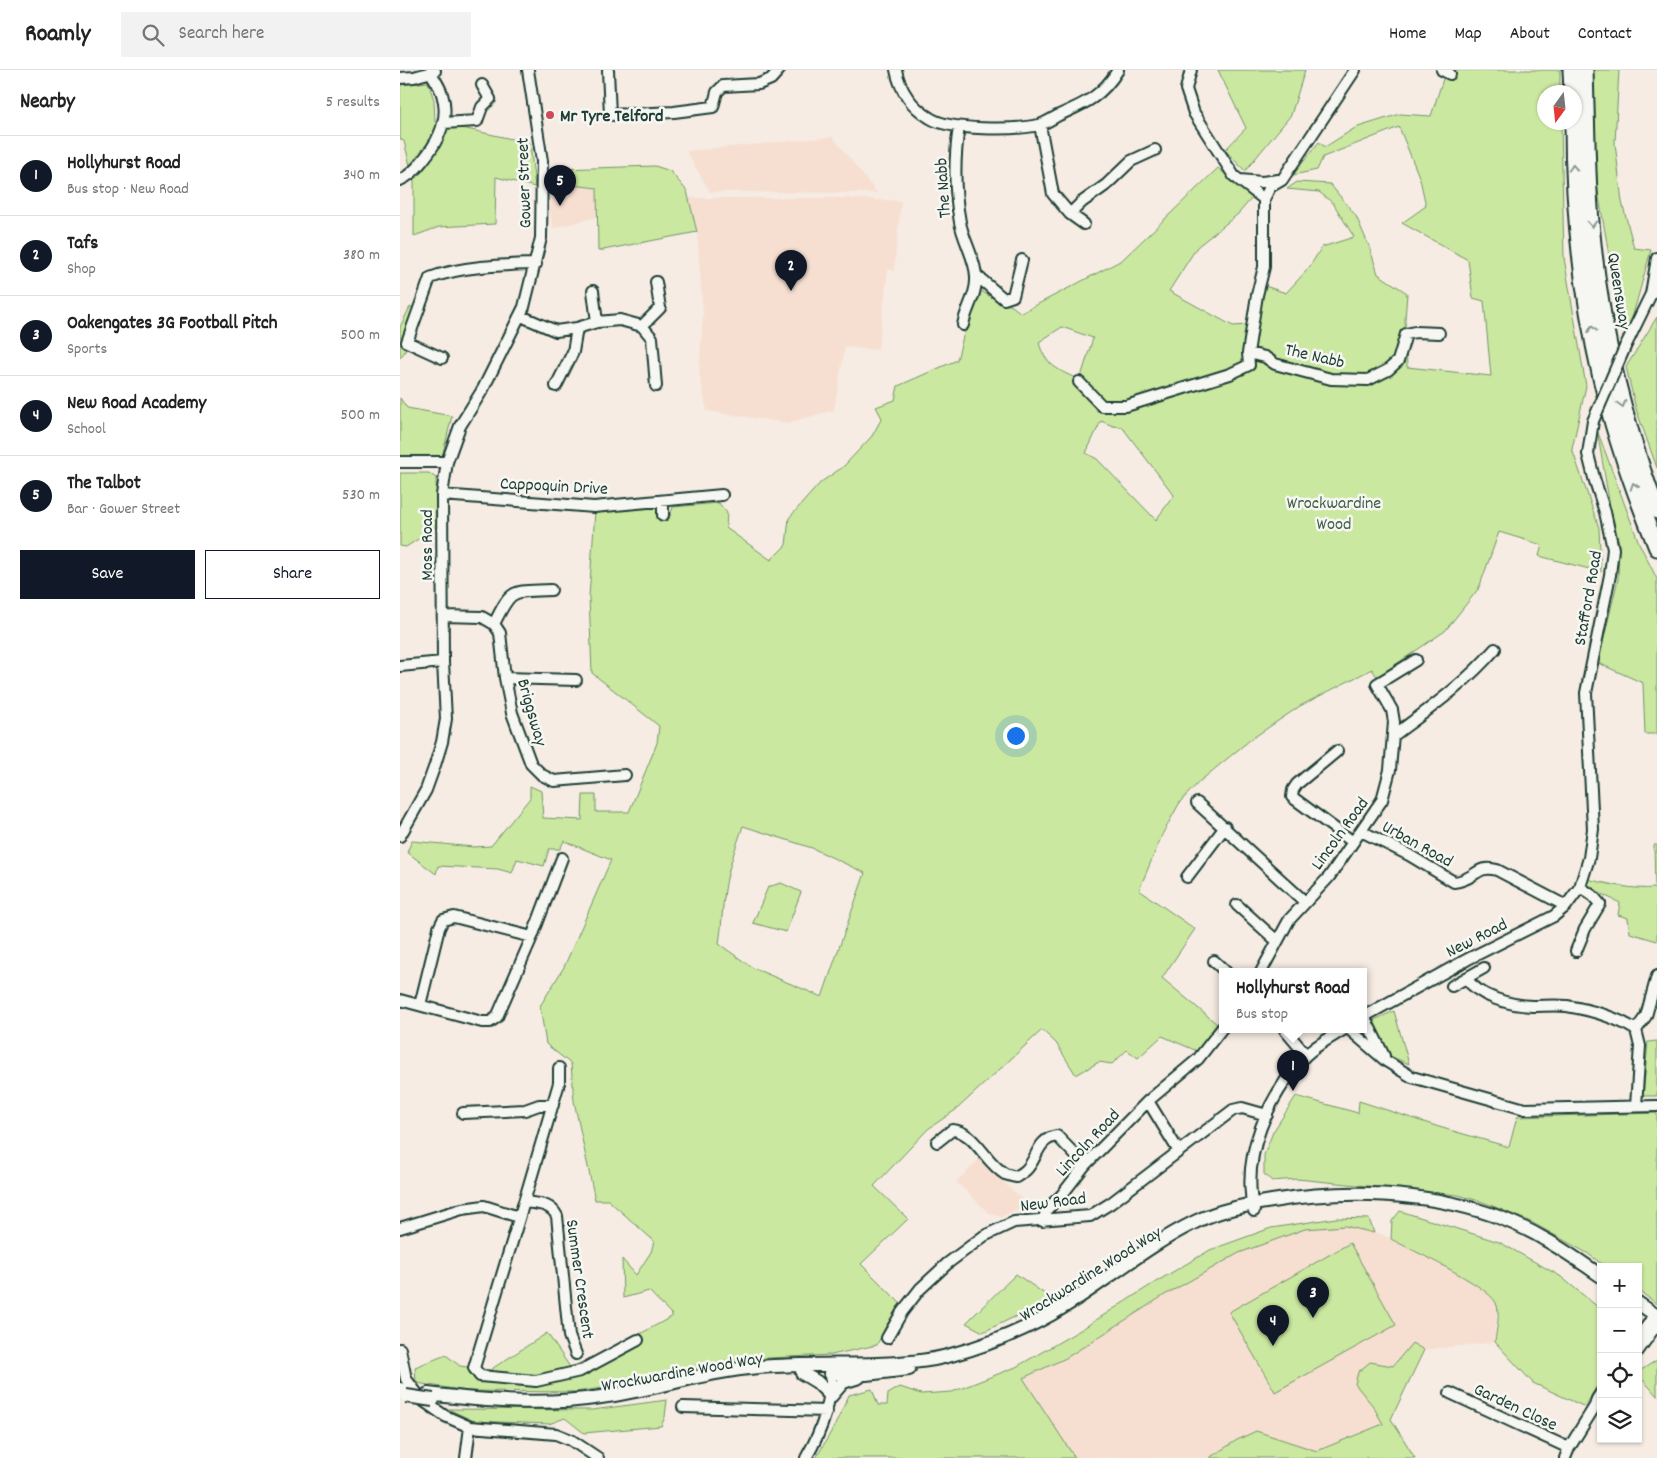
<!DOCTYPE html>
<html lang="en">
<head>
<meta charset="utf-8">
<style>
  :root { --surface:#fff; --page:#f2f2f2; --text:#222; --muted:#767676; --line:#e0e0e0; --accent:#111827 }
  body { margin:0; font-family:Dekko,sans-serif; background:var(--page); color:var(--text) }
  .controls { position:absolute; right:15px; bottom:15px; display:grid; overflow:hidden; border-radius:0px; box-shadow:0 1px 4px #0004 }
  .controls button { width:45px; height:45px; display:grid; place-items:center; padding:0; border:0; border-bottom:1px solid var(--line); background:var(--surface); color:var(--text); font:25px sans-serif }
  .compass { position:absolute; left:1137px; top:15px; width:45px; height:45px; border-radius:50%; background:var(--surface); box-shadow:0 1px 4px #0004; rotate:195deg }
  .you { position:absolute; left:615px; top:665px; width:18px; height:18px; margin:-12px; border:4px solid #fff; border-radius:50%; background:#1a73e8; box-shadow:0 0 0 8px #1a73e833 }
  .badge { display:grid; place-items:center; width:32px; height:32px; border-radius:50%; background:var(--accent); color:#fff; font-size:16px; font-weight:700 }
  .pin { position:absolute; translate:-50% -41px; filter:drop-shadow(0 1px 2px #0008) }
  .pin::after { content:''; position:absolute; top:26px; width:18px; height:15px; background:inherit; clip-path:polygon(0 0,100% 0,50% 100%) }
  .popup { position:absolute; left:819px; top:898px; width:148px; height:65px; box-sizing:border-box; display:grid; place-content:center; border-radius:0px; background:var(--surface); filter:drop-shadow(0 1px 4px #0005); font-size:16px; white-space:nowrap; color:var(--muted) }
  .popup b { font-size:19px; color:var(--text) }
  .popup::after { content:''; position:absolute; left:50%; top:100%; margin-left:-10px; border:10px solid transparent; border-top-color:var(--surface) }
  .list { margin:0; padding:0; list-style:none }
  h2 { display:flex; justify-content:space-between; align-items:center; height:65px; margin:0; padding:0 20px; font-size:21px }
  h2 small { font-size:16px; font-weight:400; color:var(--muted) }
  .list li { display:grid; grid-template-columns:32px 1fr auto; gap:15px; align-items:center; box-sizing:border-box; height:80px; padding:0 20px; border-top:1px solid var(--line) }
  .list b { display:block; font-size:19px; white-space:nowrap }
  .list p { margin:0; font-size:16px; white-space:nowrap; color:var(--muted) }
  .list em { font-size:16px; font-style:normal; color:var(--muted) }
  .actions { display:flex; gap:10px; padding:15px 20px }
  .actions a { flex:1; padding:11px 0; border:1px solid var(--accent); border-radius:0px; text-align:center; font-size:18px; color:var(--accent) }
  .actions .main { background:var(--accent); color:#fff }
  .icon { flex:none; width:28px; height:28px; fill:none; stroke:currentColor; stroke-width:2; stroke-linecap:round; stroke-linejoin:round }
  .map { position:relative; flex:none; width:1257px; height:1388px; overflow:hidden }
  header { display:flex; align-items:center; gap:30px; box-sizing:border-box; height:70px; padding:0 25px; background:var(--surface); border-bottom:1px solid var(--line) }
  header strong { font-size:24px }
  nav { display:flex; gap:28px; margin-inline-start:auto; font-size:18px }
  .search { width:350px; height:45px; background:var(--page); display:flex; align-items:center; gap:12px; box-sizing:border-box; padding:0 18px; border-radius:0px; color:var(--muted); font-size:19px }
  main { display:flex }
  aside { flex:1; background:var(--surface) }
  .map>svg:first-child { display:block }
  .built { fill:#f6dfd1 }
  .green { fill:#cae89f; stroke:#74926a; fill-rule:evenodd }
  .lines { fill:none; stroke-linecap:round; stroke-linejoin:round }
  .minor-casing { stroke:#1f3d34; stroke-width:14 }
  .major-casing { stroke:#1f3d34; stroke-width:16 }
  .highway-casing { stroke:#1f3d34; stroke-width:19 }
  .minor { stroke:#f6f6f2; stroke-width:10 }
  .major { stroke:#f6f6f2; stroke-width:12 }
  .highway { stroke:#f6f6f2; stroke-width:15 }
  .minor-bridge-casing { stroke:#1f3d34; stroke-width:14; stroke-linecap:butt }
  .major-bridge-casing { stroke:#1f3d34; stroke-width:16; stroke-linecap:butt }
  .minor-bridge { stroke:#f6f6f2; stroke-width:10 }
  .major-bridge { stroke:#f6f6f2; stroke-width:12 }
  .oneway { stroke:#8a9a93 }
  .poi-dot { fill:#d1495b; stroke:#f6f6f2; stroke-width:2 }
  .labels { text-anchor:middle; stroke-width:5; stroke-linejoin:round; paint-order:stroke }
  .poi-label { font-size:18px; font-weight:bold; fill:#1f3d34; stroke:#f6f6f2; text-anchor:start }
  .street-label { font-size:18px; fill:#1f3d34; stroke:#f6f6f2 }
  .park-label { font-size:18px; fill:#415f49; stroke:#f6f6f2 }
</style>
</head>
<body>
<header>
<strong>Roamly</strong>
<div class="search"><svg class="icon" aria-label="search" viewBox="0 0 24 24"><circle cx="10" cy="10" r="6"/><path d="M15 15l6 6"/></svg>Search here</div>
<nav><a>Home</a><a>Map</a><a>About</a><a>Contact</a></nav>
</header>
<main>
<aside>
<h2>Nearby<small>5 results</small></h2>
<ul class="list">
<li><span class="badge">1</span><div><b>Hollyhurst Road</b><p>Bus stop · New Road</p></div><em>340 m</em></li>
<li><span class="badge">2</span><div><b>Tafs</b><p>Shop</p></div><em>380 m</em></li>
<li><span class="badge">3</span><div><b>Oakengates 3G Football Pitch</b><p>Sports</p></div><em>500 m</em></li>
<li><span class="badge">4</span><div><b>New Road Academy</b><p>School</p></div><em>500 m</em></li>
<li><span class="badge">5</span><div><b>The Talbot</b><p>Bar · Gower Street</p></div><em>530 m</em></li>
</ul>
<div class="actions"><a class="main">Save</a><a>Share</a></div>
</aside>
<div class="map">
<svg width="1257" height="1388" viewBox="0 0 1257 1388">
  <rect width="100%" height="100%" fill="#f6ece3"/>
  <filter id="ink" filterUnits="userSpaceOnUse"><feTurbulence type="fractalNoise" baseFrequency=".02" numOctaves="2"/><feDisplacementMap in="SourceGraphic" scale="10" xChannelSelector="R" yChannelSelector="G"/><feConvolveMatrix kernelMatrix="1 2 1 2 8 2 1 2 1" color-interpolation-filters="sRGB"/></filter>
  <g filter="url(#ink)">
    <path class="built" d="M433 67 477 123 310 122 286 81Z
      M172 115 197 118 198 147 153 158 150 140 149 118Z
      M289 128H444L501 131 494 201 488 199 478 280 445 277 434 340 387 353 307 341 299 303 303 243 297 162Z
      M579 1089 627 1134 601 1147 589 1143 556 1112Z
      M945 1156 981 1164 1068 1209 1092 1227 1097 1235 1095 1272 1024 1280 991 1349 983 1354 917 1381 856 1361 837 1370 809 1388H675L623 1309 666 1288 763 1226 839 1183 905 1159Z"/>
    <path class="green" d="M818 0H905L891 45 845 101 825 80 846 58Z
      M1048 0H1160V22H1144V52L1161 53 1164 188 1186 316 1172 379 1199 458 1201 502 1139 486 1142 475 1099 462 1079 518 1045 561 977 607 972 599 900 636 850 670 800 711 780 732 763 763 739 820 795 859 762 908 817 954 797 981 762 966 738 988 727 980 712 994 699 992 676 1005 656 973 642 960 557 1039 528 1059 474 1116 508 1149 461 1194 501 1234 486 1256 477 1275 431 1285 328 1290 274 1307 176 1322 67 1321 16 1313 15 1297 46 1285 60 1296 90 1300 147 1263 170 1297 194 1289 273 1246 249 1221 223 1228 222 1189 236 1205 251 1182 254 1171 208 1130H195L174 1031 171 994 146 974 140 936 164 897 211 790 164 771 160 779H149L144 796 117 789 112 803 98 799 38 796 36 804 7 782 12 771 73 777 91 776 130 728V716L141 721 143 748 182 750 183 725H196V742H229L257 673 259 656 192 603 189 527 195 441 258 438 257 448 269 449 273 437 319 433 327 443 326 458 371 490 386 475 389 448 421 412 443 397 472 366 482 348 476 337 495 330 498 316 557 290 565 259 581 221 598 231 612 236 621 243 722 190 818 98 852 128 838 144 797 177 769 221 833 256 847 255 857 258 865 216 886 223 908 199 922 177 954 167 933 133 919 122 887 119 897 112 930 114 956 146 969 176 978 204 1007 223 1005 250 1007 297 1091 306 1084 231 1073 228 1068 190 1002 153 1026 136 1020 109 999 57 923 87 917 100 893 105 919 72 925 77 955 58 1000 44 1031 46 1043 9ZM662 257 693 268 680 310C660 301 644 295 639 272ZM701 351 713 356 722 357 774 425 756 450 697 389 686 383ZM343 756 412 778 465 803 422 927 353 898 319 874C322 856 322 838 325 820 328 798 336 777 343 756Z
      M1193 0H1219L1215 73 1222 132 1234 178 1251 180 1231 252 1222 261 1218 259 1208 179 1197 116Z
      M28 12 34 30 35 52 130 73 135 117 96 107 95 154 39 157 14 166V112L4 71 0 69V15Z
      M255 96 270 101 287 121 297 162 198 181 197 118 172 115 149 118C149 108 152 104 161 99Z
      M10 237H15L1 275 8 277 0 288V257Z
      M1257 247V398L1236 339 1226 297Z
      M0 328 7 338 52 346 42 387 0 388Z
      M1197 360 1239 473 1257 509V664H1245L1243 613 1198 593 1218 509 1219 473 1210 436Z
      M0 403H29L36 408 37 457 6 477 0 476Z
      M1254 775H1257V871L1230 863 1228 848 1218 845 1220 833 1185 816 1187 809C1209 814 1232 820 1255 818Z
      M381 813 401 822 386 862 353 853 368 817Z
      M994 941 1009 994 990 986 972 951Z
      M1257 971V1026H1243L1248 972Z
      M896 1026 958 1043 959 1031 1039 1057 1109 1077 1117 1047 1257 1043V1234L1238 1220V1197H1206L1187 1183 1131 1152 1083 1132 1058 1125 897 1109 872 1111 864 1104V1085L873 1062Z
      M1000 1141 1099 1172 1160 1206 1199 1238 1201 1236V1309L1185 1337 1133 1313 1095 1272C1096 1261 1101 1243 1096 1233 1088 1215 1011 1180 991 1169L992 1151Z
      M936 1148 969 1149 974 1163 945 1156 905 1159 839 1183 763 1226 666 1288 623 1308 675 1388H416L435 1355 449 1325 472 1319 478 1335H487L488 1324 500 1317 521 1324 552 1322 616 1297 682 1259 754 1213 810 1180 871 1158Z
      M950 1173 996 1255 875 1322 829 1242Z
      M616 1204 652 1229 583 1262 566 1253Z
      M1012 1273 1024 1280 991 1349 1015 1388H809L837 1370 856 1361 917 1381 983 1354 973 1336 955 1314 958 1302 970 1292 993 1296Z
      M1257 1290V1326L1244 1311 1238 1308V1302Z
      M267 1330 265 1347 261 1356 184 1363 165 1348 149 1354 74 1351 48 1339 192 1340Z"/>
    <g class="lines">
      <g class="minor-casing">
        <path id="minor" d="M208 0 210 45 274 42 313 37 317 22 323 16 359 14 371 9 379 0
          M496 0C500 20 512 37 530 48 550 61 615 60 639 55 646 53 653 48 659 45 686 33 702 26 718 0
          M1042 0 1050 4
          M0 8 14 7 35 1
          M43 53 77 51 82 37 90 29 82 15
          M640 55 653 124 670 144 682 132 706 115 731 91 755 80
          M559 57C554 89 554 120 560 152 563 170 576 190 576 207 577 225 566 238 563 255
          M0 110C10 106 17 98 23 90 38 72 50 48 42 24 40 17 35 10 31 3
          M840 110 862 112 878 110
          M864 129 870 117 882 110 955 0
          M670 144 684 154
          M576 205 604 229 613 226 622 190
          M193 221 197 252
          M121 246 156 261 177 258 197 252 220 250 242 256 252 268 256 316
          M242 256 260 238 256 212
          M1225 277 1251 224 1257 188
          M848 283 865 287 875 294 931 309 968 310 988 300 998 291 1006 264 1015 262 1039 263
          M42 288 7 272 30 208C61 196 102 195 136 194
          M679 312 702 336H726L830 304 849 295 848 283 857 225 864 197V129L834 106 794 43 786 19 791 0
          M156 316 173 282 177 258
          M0 392H47
          M42 425 194 437 322 425
          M263 431V445
          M43 546 82 547 94 554 100 563 105 608 112 643 131 694 142 705 154 711 225 705
          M94 554C112 517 112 522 151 520
          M0 596 43 592
          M105 608 176 610
          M993 666C1029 639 1065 614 1095 579
          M937 681 897 714 893 720 892 727 953 772
          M797 733 905 832
          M961 761 1009 785 1054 812C1076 810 1076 794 1097 800L1166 836
          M0 766 26 720 35 695 42 672 46 649 43 592 42 425 47 392 60 356 83 319 124 237 141 168 142 91 128 0
          M787 807 825 757
          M837 835 877 871
          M1176 881 1185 859 1200 834 1193 826 1180 817
          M814 891 826 902
          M861 902 889 850 929 807 982 730 990 700 994 652 992 640 977 614 1016 590
          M1066 908C1079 927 1109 935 1132 936 1144 936 1155 935 1167 936 1191 940 1216 947 1236 960
          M1052 916 1084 898
          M0 930 82 952H90L97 947 132 867 162 788
          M20 935 39 858 43 850 54 847 132 867
          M964 946 984 986
          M963 947 1068 889 1154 846 1166 836 1180 817 1189 788 1193 759 1186 623 1210 505 1213 479 1205 442 1194 408 1188 384 1193 351
          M885 960 906 985
          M950 960 986 991 1012 1007 1125 1039 1257 1036
          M748 1031 778 1080
          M1236 1036 1240 976 1236 960 1246 946 1257 906
          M63 1043 125 1040 139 1035H153
          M537 1072 552 1060C575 1061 585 1093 605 1104 608 1105 612 1106 616 1107 619 1105 623 1103 626 1100 638 1088 637 1069 657 1066L685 1095
          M124 1132 159 1013V998
          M854 1141C840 1086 869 1026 905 986 916 975 930 968 943 960
          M643 1151 647 1139 661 1126 685 1095 748 1031 798 989 823 957
          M0 1158 62 1139 84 1136 119 1147
          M487 1268 502 1242 520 1219 548 1193 584 1166 614 1152 690 1146 711 1133 833 1040 842 1038 867 1045
          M1238 1268 1255 1245
          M0 1279 6 1309 22 1330 45 1346 70 1357 156 1364 171 1370 198 1388
          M1238 1281 1257 1254
          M176 1284 169 1266 157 1146C150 1133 138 1134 124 1132L74 1298 80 1306 136 1311 180 1301 238 1270
          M1050 1323 1169 1378
          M283 1337 427 1341
          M66 1388 70 1357
          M406 1388C424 1357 431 1332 432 1297
          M1165 1388 1169 1378 1195 1336 1197 1329 1201 1323"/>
      </g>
      <g class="major-casing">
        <path id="major" d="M1238 1233 1257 1246
          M402 1303 417 1312 431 1326 443 1312 459 1307
          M430 1303 466 1304 509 1299
          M0 1319 3 1320
          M28 1324C85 1331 144 1336 201 1327 254 1320 306 1301 359 1297 398 1294 438 1295 477 1294 502 1293 527 1292 551 1285 591 1274 630 1258 665 1236 708 1209 748 1175 795 1152 819 1140 846 1135 872 1131 945 1119 1023 1121 1093 1145 1133 1159 1167 1182 1201 1206"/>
      </g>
      <g class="highway-casing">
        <path id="highway" d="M1171 0 1172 22
          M1185 0C1187 61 1187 122 1194 183 1204 271 1226 357 1257 441
          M1173 52C1173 138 1182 225 1201 308 1214 365 1235 424 1257 478"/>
      </g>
      <use href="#minor" class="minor"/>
      <use href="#major" class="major"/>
      <use href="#highway" class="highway"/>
      <g class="minor-bridge-casing">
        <path id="minor-bridge" d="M1193 351 1225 277"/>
      </g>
      <g class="major-bridge-casing">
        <path id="major-bridge" d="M6 1326 33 1330"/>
      </g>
      <use href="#minor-bridge" class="minor-bridge"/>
      <use href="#major-bridge" class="major-bridge"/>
    </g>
    <defs><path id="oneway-chevron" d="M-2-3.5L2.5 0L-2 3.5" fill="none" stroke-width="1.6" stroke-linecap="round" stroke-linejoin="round" transform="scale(1.25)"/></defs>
    <g class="oneway">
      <use href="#oneway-chevron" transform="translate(1173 98) rotate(-93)"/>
      <use href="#oneway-chevron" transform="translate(1192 154) rotate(86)"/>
      <use href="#oneway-chevron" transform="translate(1192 259) rotate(-100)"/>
      <use href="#oneway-chevron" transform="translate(1222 334) rotate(74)"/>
      <use href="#oneway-chevron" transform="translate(1234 416) rotate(-109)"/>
    </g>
  </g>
  <circle class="poi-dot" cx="150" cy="45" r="5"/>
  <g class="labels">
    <g class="poi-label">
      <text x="160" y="51">Mr Tyre Telford</text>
    </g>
    <g class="street-label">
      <text transform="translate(123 113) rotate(-92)" y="6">Gower Street</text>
      <text transform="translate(542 118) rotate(-94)" y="6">The Nabb</text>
      <text transform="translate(1220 221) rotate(81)" y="6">Queensway</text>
      <text transform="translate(915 285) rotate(13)" y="6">The Nabb</text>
      <text transform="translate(154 415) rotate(3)" y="6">Cappoquin Drive</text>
      <text transform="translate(26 475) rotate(-90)" y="6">Moss Road</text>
      <text transform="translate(1187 528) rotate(-80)" y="6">Stafford Road</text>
      <text transform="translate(133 642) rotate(74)" y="6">Briggsway</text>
      <text transform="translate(939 763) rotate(-54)" y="6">Lincoln Road</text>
      <text transform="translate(1018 773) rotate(29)" y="6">Urban Road</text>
      <text transform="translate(1076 867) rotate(-27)" y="6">New Road</text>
      <text transform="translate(687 1072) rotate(-47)" y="6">Lincoln Road</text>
      <text transform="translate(653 1131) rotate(-7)" y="6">New Road</text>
      <text transform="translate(690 1203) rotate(-32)" y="6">Wrockwardine Wood Way</text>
      <text transform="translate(181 1209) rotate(82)" y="6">Summer Crescent</text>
      <text transform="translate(282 1301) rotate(-10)" y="6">Wrockwardine Wood Way</text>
      <text transform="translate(1116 1336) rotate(25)" y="6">Garden Close</text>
    </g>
    <g class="park-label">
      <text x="934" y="438">Wrockwardine<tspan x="934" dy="21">Wood</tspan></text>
    </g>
  </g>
</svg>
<div class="controls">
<button>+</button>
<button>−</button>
<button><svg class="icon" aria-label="locate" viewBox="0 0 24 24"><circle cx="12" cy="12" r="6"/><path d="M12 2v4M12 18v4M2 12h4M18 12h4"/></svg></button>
<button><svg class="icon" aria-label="layers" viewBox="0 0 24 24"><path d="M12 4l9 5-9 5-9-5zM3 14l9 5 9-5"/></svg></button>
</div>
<svg class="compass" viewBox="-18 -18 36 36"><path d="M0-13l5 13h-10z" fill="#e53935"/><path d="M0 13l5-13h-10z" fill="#767676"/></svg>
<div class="you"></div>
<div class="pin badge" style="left:893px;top:1021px">1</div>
<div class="popup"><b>Hollyhurst Road</b>Bus stop</div>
<div class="pin badge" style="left:391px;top:221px">2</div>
<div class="pin badge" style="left:913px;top:1248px">3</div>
<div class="pin badge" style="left:873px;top:1276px">4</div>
<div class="pin badge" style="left:160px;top:136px">5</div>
</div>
</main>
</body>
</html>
